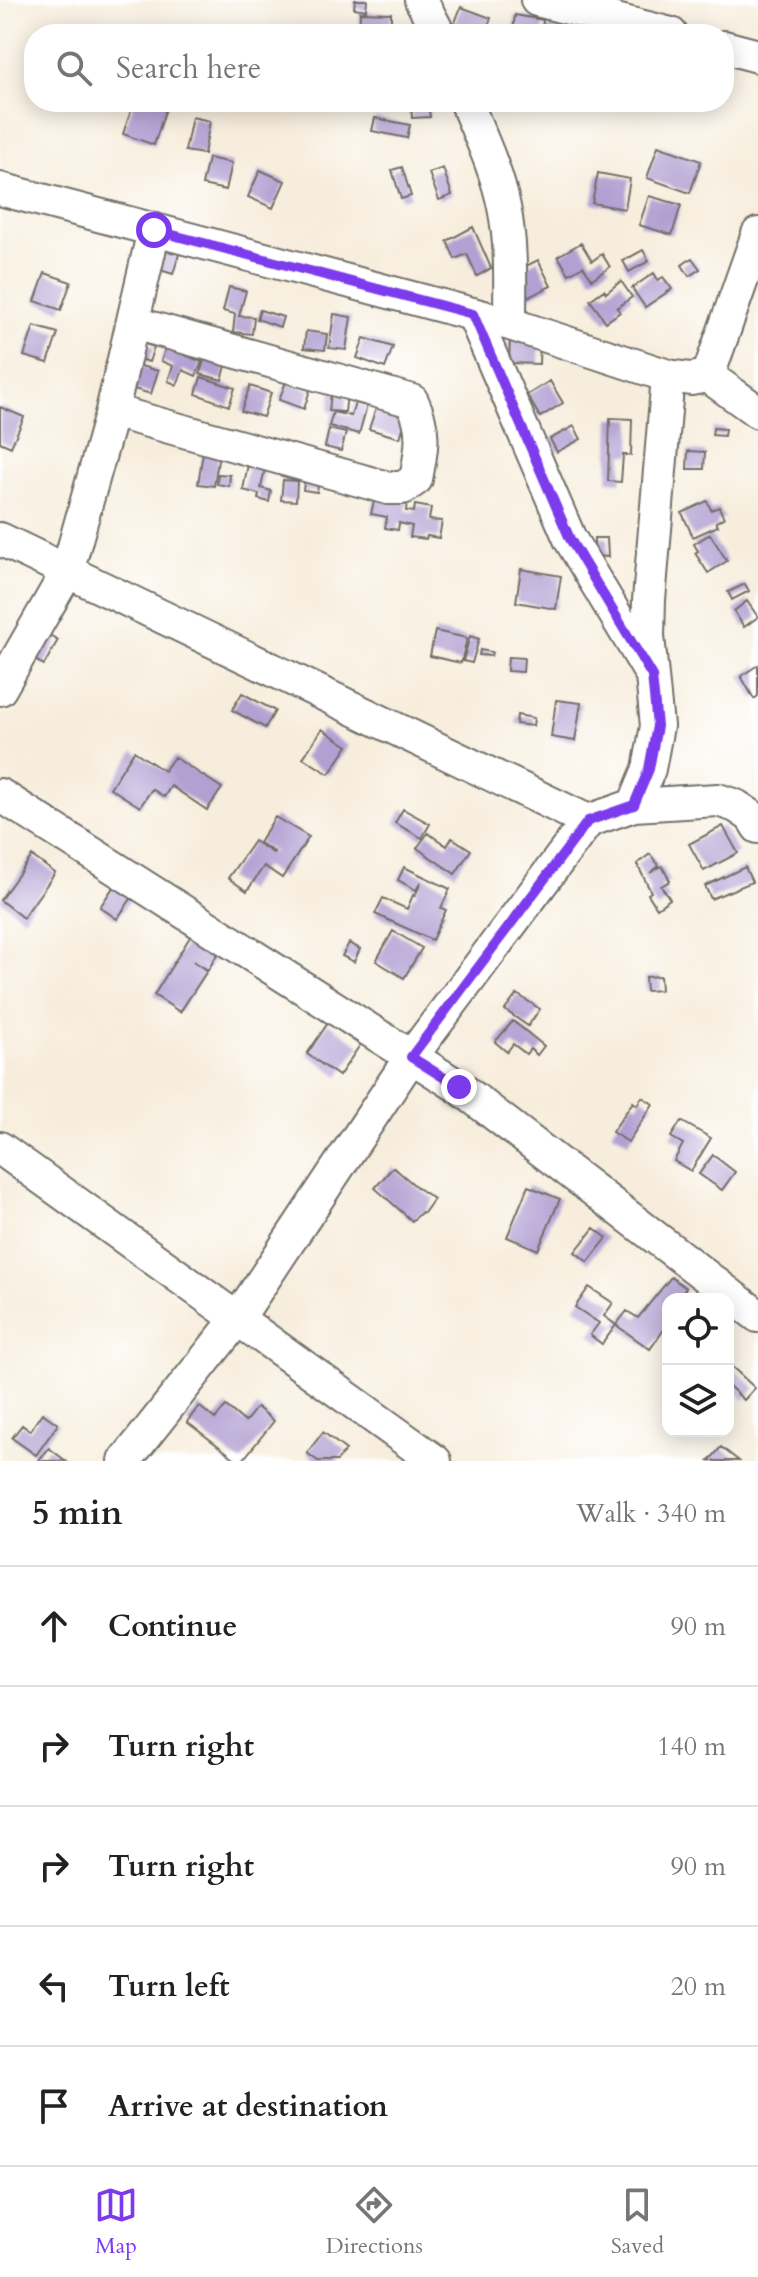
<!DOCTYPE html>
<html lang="en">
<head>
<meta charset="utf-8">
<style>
  :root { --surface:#fff; --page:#f6f6f6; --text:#222; --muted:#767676; --line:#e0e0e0; --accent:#7c3aed }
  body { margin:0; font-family:Cardo,serif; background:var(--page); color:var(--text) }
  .controls { position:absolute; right:24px; bottom:24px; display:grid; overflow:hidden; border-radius:16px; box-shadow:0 4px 20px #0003 }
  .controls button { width:72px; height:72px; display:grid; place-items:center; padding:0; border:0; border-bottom:2px solid var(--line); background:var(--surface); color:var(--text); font:40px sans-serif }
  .stop { position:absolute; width:24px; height:24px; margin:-18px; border:6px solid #7c3aed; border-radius:50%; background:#fff }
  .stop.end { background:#7c3aed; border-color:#fff; box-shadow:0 2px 8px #0008 }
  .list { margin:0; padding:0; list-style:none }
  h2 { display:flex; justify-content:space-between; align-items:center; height:104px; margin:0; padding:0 32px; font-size:34px }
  h2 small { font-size:26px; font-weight:400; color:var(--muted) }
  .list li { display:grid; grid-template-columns:52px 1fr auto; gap:24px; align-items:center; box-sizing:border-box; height:120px; padding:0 32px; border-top:2px solid var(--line) }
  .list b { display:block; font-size:30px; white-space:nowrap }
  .list em { font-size:26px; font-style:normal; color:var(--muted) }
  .icon { flex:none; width:44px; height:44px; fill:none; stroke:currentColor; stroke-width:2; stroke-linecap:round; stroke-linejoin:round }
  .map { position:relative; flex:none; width:758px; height:1461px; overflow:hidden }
  .search { position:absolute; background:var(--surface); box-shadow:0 4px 20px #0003; left:24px; right:24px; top:24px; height:88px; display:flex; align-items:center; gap:20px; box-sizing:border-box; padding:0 28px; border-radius:32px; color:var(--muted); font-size:30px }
  .sheet { height:704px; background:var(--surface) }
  nav { display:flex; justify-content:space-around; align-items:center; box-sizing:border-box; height:112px; border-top:2px solid var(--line); background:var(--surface); font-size:22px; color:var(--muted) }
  nav a { display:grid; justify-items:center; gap:4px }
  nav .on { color:var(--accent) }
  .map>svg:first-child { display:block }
  .building { fill:#b3a0d3 }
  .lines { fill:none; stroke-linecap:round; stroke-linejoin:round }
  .minor-casing { stroke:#726f69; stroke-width:36 }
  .minor { stroke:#fff; stroke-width:32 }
  .route { stroke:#7c3aed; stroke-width:10 }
</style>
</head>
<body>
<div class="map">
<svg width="758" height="1461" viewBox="0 0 758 1461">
  <rect width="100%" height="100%" fill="#fff"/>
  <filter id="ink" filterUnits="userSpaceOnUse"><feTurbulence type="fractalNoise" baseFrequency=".0125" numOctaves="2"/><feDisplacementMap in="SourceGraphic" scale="16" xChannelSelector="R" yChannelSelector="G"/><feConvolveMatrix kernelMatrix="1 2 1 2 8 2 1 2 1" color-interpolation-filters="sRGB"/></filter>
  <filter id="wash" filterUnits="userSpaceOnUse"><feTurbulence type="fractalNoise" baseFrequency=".006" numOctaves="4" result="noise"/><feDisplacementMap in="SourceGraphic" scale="32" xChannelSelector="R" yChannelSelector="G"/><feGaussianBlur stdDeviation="1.8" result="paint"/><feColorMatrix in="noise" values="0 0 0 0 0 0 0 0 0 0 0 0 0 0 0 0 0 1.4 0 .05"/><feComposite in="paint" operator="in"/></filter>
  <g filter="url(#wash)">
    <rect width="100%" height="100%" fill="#f7eddc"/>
    <g id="blocks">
      <path class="building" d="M355 0H367L366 10 354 8Z
        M461 7 491 18 485 34 454 25Z
        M360 12 391 13V34H359Z
        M515 15 543 20 542 34 513 31Z
        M546 28 571 31V34H545Z
        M134 102H168L154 145 123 134Z
        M316 102H338L337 107Z
        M428 104 430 117 412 118 411 105Z
        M192 117 210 121 204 154 185 151Z
        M375 118 410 125 407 138 372 131Z
        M658 146 701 161 690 193 647 178Z
        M208 158 232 163 226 190 202 185Z
        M402 167 411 196 401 199 392 170Z
        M443 168 452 195 439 200 429 173Z
        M260 170 285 181 273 208 248 197Z
        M598 173 630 179 625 209 592 203Z
        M649 196 681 205 672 235 639 225Z
        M473 227 491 268 477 276 467 254 455 259 447 241Z
        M581 243 592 261 602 254 610 267 592 279 583 266 569 274 558 256Z
        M165 246 180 251 173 274 157 269Z
        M643 250 649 261 629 272 623 261Z
        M692 258 700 269 689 276 682 265Z
        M538 260 551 286 529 297 516 271Z
        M45 273 71 282 61 310 35 301Z
        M654 273 658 280 663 277 672 289 645 307 632 288Z
        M621 281 632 297 617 308 620 312 606 322 590 300 604 290 606 293Z
        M229 287 246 291 239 316 254 317 252 334 233 332 235 314 223 311Z
        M260 310 283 317 280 327 257 319Z
        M334 314 351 317 346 350 329 348Z
        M34 326 58 333 48 363 24 356Z
        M306 331 327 334 325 350 304 348Z
        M510 335 540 337 539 364 509 363Z
        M364 338 393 347 385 368 357 358Z
        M139 342 154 347 149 362 134 357Z
        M166 347 202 362 196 376 183 370 177 385 168 381 173 366 161 361Z
        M206 353 228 359 222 380 200 374Z
        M134 364 158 371 151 394 127 387Z
        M201 377 235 388 229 406 196 394Z
        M550 381 563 403 540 417 527 395Z
        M286 382 310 390 304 409 279 400Z
        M332 384 348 385 345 412 329 411Z
        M250 386 271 393 263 417 241 411Z
        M378 402 408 412 400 438 369 429Z
        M355 403 367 406 359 434 329 426 333 412 351 416Z
        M0 407 24 417 11 447 0 442Z
        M610 418 632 419 631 455H623L621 482 608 481Z
        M574 426 581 439 557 452 550 439Z
        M713 428 725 429 724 436 712 435Z
        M329 429 346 433 341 451 325 447Z
        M688 451 705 452 704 469H687Z
        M203 452 219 454 214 486 198 484Z
        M248 464 265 468 261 488 271 491 269 502 258 499 259 494 243 490Z
        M218 474 230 475 229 486 217 484Z
        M305 477 319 480 317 492 303 490Z
        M283 480 297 481 296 501 281 500Z
        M375 496 407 502 406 511 414 512 415 505 431 508 429 520 442 521 439 538 427 536 426 539 410 537 412 526 399 523 398 530 385 528 387 517 371 514Z
        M707 501 711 510 719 507 724 518 716 522 718 526 693 537 682 513Z
        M710 534 727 561 708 573 695 553 698 551 694 544Z
        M594 538H607L608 557 594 556Z
        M521 569 561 576 556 609 516 602Z
        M745 584 749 591 732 600 728 592Z
        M747 601 758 617 744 627 734 611Z
        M435 631 467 638 461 663 430 656Z
        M44 632 58 640 44 665 29 657Z
        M470 636 479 639 472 663 463 661Z
        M480 650 492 652 491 656 479 655Z
        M508 657 524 658 523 672 507 671Z
        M758 665V696L754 699 741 676Z
        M242 693 275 711 265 728 232 710Z
        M556 700 581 703 575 741 551 737Z
        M517 715 534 718 533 726 516 724Z
        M322 729 348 746 329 774 303 758Z
        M134 751 164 771 174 757 222 788 207 810 171 786 164 797 152 789 140 807 110 788Z
        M403 809 430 824 422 838 395 823Z
        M275 817 309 837 282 878 264 866 247 891 228 878 254 841 273 853 274 852 259 843Z
        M723 826 738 853 704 871 689 844Z
        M428 833 447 846 452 838 471 850 455 874 417 848Z
        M650 854 659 866 650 873 662 866 670 881 661 886 670 899 657 908 648 894 651 892 637 864Z
        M32 856 55 873 23 918 0 900Z
        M404 867 450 889 441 908 446 910 432 940 375 914 383 898 407 909 413 895 415 896 421 882 416 890 398 880Z
        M745 867 752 882 711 899 705 886Z
        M116 883 133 896 117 919 100 907Z
        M393 931 422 948 404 978 376 961Z
        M193 932 221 948 208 970 193 961 207 971 180 1012 154 995Z
        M349 943 360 949 354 962 342 956Z
        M660 976 661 990 646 991 645 977Z
        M517 994 540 1009 528 1026 505 1010Z
        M513 1021 544 1046 537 1055 530 1049 526 1054 513 1044 507 1052 495 1042Z
        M328 1023 360 1045 339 1076 307 1054Z
        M642 1097 653 1104 628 1142 612 1132 633 1102 637 1105Z
        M681 1121 711 1138 691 1171 674 1161 683 1144 671 1137Z
        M713 1155 735 1172 722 1190 699 1174Z
        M393 1167 419 1189 434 1199 424 1213 422 1212 412 1221 375 1188Z
        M528 1186 560 1199 538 1250 507 1237Z
        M594 1228 607 1238 588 1262 575 1252Z
        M671 1277 686 1288 678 1299H668V1324L650 1349 616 1325 627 1311 638 1318Z
        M589 1287 613 1303 604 1316 616 1325 602 1344 590 1335 599 1323 575 1307Z
        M731 1366 755 1388 744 1400 728 1385V1369Z
        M199 1406 215 1419 226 1406 245 1422 257 1407 274 1421 242 1461H238L187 1422Z
        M42 1413 58 1424 36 1455 12 1438 22 1425 30 1431Z
        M323 1432 346 1450 337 1461H318L307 1453Z
        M721 1447 739 1461H709Z
        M49 1448 66 1461H38Z"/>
    </g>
  </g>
  <g filter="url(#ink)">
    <use href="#blocks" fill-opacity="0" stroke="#726f69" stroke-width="2"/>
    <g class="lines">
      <g class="minor-casing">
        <path id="minor" d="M421 0 439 34
          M537 0 671 34
          M724 47 758 56
          M466 102C480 136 497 171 504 207 512 245 510 285 510 324
          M0 189 510 324 668 376 691 379 708 376 758 234
          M473 314 570 539 648 669
          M708 376 758 412
          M112 411 388 488H403L416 479C422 448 426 430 412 401L134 323
          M0 539 588 821
          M0 689 67 572 112 411 154 230
          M0 795 459 1087 758 1316
          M634 805 649 769 657 726 648 636 649 600 668 376
          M0 1148 435 1461
          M125 1461 238 1318 411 1057 588 821 634 805 718 800 736 806 751 816 758 827"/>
      </g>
      <use href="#minor" class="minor"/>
    </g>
  </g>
  <g class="lines" filter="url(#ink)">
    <path class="route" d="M154 230 473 314 570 539 652 676 657 726 649 769 634 805 588 821 411 1057 459 1087"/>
  </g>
</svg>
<div class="controls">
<button><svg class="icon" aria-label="locate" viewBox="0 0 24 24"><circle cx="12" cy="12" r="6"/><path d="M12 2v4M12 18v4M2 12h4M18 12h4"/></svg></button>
<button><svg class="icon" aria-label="layers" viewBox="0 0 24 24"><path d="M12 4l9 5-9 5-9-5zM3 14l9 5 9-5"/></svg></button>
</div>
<div class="stop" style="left:154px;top:230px"></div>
<div class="stop end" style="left:459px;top:1087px"></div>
<div class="search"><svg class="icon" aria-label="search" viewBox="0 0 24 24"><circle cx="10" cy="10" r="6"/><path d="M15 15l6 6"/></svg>Search here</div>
</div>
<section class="sheet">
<h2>5 min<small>Walk · 340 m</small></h2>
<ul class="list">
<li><svg class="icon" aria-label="ahead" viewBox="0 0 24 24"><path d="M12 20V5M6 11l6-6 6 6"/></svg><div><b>Continue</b></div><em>90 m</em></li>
<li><svg class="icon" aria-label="right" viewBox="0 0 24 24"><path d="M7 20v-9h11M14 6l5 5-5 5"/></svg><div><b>Turn right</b></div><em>140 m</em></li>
<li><svg class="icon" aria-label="right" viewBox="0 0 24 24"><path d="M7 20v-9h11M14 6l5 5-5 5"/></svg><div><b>Turn right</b></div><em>90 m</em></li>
<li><svg class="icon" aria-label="left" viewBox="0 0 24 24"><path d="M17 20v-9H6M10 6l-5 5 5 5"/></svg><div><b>Turn left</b></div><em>20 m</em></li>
<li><svg class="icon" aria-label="arrive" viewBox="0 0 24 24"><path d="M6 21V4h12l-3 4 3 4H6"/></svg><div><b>Arrive at destination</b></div></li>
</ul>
</section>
<nav>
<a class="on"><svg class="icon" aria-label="map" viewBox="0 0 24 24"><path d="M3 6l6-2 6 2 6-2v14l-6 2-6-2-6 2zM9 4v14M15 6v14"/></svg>Map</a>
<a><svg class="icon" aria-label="directions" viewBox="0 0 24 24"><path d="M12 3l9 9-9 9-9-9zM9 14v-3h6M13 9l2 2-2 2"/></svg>Directions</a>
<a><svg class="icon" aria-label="saved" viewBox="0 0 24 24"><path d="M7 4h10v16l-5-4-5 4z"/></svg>Saved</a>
</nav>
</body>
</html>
